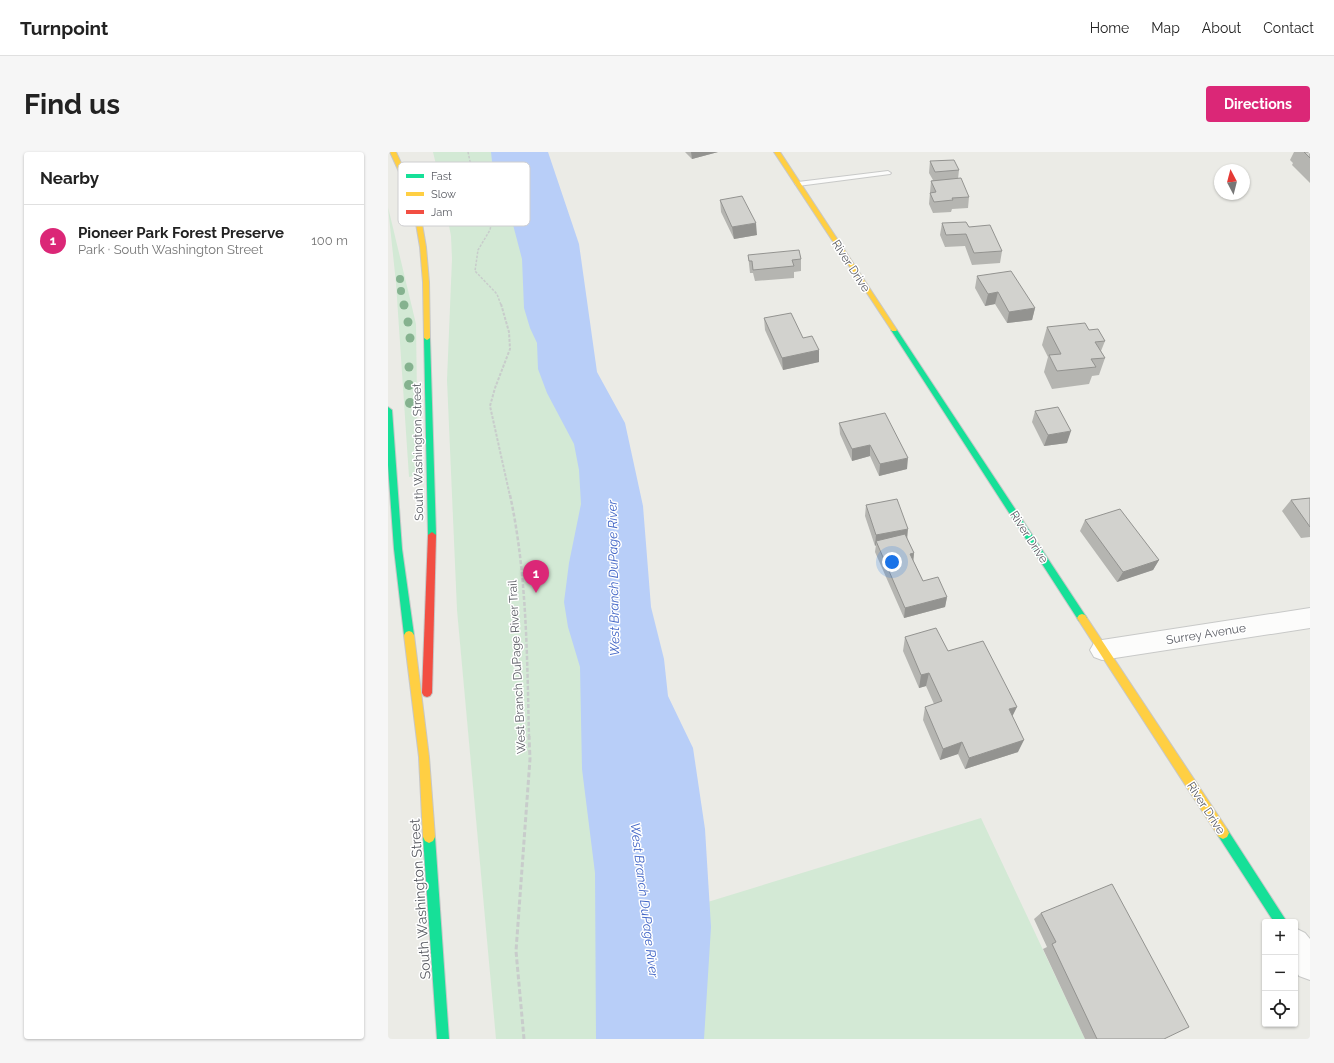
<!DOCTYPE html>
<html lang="en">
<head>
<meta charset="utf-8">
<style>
  :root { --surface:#fff; --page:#f6f6f6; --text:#222; --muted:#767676; --line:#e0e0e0; --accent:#db2777 }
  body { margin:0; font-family:Raleway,sans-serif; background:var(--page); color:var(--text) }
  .controls { position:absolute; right:12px; bottom:12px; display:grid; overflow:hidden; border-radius:4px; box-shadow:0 1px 3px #0004 }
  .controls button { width:36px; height:36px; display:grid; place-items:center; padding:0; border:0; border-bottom:1px solid var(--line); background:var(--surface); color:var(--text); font:20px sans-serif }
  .compass { position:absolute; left:826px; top:12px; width:36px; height:36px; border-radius:50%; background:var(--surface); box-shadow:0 1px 3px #0004; rotate:353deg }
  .you { position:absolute; left:504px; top:410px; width:14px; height:14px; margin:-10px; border:3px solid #fff; border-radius:50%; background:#1a73e8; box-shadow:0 0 0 6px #1a73e833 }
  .badge { display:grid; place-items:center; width:26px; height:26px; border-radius:50%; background:var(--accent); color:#fff; font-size:13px; font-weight:700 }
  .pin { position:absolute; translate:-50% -33px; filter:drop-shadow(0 1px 2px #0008) }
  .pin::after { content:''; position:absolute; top:21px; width:14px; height:12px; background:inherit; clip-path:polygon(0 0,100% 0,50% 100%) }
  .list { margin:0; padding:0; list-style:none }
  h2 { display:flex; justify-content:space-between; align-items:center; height:52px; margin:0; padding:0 16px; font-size:17px }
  h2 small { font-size:13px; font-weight:400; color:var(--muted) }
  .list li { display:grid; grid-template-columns:26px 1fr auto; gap:12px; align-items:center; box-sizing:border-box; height:72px; padding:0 16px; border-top:1px solid var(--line) }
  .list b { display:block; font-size:15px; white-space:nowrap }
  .list p { margin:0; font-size:13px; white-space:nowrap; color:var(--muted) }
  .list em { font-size:13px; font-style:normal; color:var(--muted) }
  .icon { flex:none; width:22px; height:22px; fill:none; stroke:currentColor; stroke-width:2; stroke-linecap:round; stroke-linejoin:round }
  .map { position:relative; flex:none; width:922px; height:887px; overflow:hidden; border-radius:4px }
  header { display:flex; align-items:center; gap:24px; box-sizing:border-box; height:56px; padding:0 20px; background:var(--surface); border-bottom:1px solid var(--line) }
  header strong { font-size:19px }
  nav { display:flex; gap:22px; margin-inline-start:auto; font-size:14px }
  .intro { display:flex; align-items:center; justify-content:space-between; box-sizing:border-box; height:96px; padding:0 24px }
  h1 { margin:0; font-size:28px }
  .button { padding:10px 18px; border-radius:4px; background:var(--accent); color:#fff; font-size:14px; font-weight:700 }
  main { display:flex; gap:24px; padding:0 24px }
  aside { flex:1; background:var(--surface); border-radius:4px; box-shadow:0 1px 3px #0004 }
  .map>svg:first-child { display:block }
  .green { fill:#d3e9d5 }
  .water { fill:#b8cef8 }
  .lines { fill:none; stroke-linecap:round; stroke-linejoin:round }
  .lane-casing { stroke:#c8c9c8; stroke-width:2 }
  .street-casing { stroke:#c8c9c8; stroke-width:2 }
  .fast-casing { stroke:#c7c7c7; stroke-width:2 }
  .slow-casing { stroke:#c7c7c7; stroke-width:2 }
  .jam-casing { stroke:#c7c7c7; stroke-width:2 }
  .path-far3 { stroke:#c8cccb; stroke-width:1.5; stroke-dasharray:2.5 1.5; stroke-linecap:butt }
  .path-far2 { stroke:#c8cccb; stroke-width:2; stroke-dasharray:3 1.5; stroke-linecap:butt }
  .path-far1 { stroke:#c8cccb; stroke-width:2.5; stroke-dasharray:4 2; stroke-linecap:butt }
  .path { stroke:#c8cccb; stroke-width:3; stroke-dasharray:5 2.5; stroke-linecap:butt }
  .lane { fill:#fcfcfb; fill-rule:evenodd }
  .street { fill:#fcfcfb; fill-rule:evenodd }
  .fast { fill:#16e098; fill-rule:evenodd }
  .slow { fill:#ffcf43; fill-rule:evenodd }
  .jam { fill:#f24e42; fill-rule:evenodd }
  .tree { fill:#85b28f }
  .wall { fill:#b5b5b1 }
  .shaded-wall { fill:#939390 }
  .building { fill:#d2d2ce; stroke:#939390 }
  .labels { text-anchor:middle; stroke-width:3; stroke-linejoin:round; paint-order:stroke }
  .street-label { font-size:12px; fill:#5b5d64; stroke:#fff }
  .water-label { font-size:13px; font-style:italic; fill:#4165c6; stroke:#fff }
  .near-street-label { font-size:14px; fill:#5b5d64; stroke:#fff }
  .key { fill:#fff; stroke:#ceced0; stroke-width:1 }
  .key-label { font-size:11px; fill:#5b5d64 }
</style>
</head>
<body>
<header>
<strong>Turnpoint</strong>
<nav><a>Home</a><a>Map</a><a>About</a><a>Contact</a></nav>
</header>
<div class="intro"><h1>Find us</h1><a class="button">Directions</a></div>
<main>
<aside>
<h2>Nearby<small></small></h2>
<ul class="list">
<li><span class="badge">1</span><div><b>Pioneer Park Forest Preserve</b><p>Park · South Washington Street</p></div><em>100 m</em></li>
</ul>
</aside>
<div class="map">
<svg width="922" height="887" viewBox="0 0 922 887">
  <rect width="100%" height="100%" fill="#ebebe6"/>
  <path class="green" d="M45 0H134L212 280 261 768 593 666 697 887H108L69 458 59 228 64 107 63 84 54 38Z
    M0 55 28 172 30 323 21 325 8 131Z"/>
  <path class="water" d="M103 0H160L191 92 209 220 237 271 255 354 263 455 276 507 280 544 305 596 317 677 323 775 316 887H208L207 721 194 617 192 515 180 475 176 450 181 411 193 352 191 318 186 292 159 241 150 217 149 191 142 176 136 156 134 107 123 65 108 41V29L105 19Z"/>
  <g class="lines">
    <g class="lane-casing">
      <path id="lane" d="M500 19 503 21 502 22 410 34 407 32 410 30Z"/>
    </g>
    <g class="street-casing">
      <path id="street" d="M922 456V476L714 508 706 505 702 498 706 491 714 488Z
        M907 776 917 781 922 787V828L911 824 907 817Z"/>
    </g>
    <g class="fast-casing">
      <path id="fast" d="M506 176 509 178 697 463 699 466 697 469 694 470 691 469 503 178Z
        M39 184 42 186 48 383 44 386 40 383 36 186Z
        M0 255 4 258 14 397 26 483 24 486 21 487 18 486 16 483 6 397 0 313Z
        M835 675 839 677 899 770H886L831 685 829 681 831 677Z
        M41 679 45 681 47 685 61 887H49L35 685 37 681Z"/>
    </g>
    <g class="slow-casing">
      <path id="slow" d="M2 0H8L30 48 38 95 41 130 42 186 39 188 36 186 35 130 32 95 24 48Z
        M386 0H392L509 178 508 179H504Z
        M694 462 697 463 839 677 841 681 839 685 835 687 831 685 691 469 689 466 691 463Z
        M21 479 24 480 26 483 41 605 47 685 45 689 41 691 37 689 35 685 31 605 16 483 18 480Z"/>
    </g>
    <g class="jam-casing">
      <path id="jam" d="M44 380 48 383 44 541 42 544 39 545 36 544 34 541 40 383Z"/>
    </g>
    <path class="path-far3" d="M80 0 88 37 104 68 102 78 90 98 87 119 109 142 113 153"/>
    <path class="path-far2" d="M113 152 121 180 122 197 107 236 102 254 122 344"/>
    <path class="path-far1" d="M122 343C139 422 139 504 141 585"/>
    <path class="path" d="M136 887 128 799 142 607 141 584"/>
    <use href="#lane" class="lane"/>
    <use href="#street" class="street"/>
    <use href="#fast" class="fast"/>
    <use href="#slow" class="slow"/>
    <use href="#jam" class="jam"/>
  </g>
  <g class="tree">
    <circle cx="12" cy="127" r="4"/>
    <circle cx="13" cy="139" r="4"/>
    <circle cx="16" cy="153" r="4.5"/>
    <circle cx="20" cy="170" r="4.5"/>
    <circle cx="22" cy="186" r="4.5"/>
    <circle cx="21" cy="215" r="4.5"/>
    <circle cx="21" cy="233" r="5"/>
    <circle cx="22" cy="251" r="5"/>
  </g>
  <path class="wall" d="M297 0H330L304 7Z
    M906 0H922V31L904 13 905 11 902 8Z
    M542 9 571 18 570 27 581 45 580 56 564 57 563 60 545 61 541 52 543 29 545 28 541 21Z
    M332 48 369 83 346 87 333 60Z
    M554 71 581 75 614 99 612 111 584 113 577 94 557 95 552 83Z
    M360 103 413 107V119L406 120V126L367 129 365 121H362Z
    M589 124 647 156 644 168 619 171 607 152 597 154 587 136Z
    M376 166 415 186 431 210 395 218 377 178Z
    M659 175 701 178 717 189 713 199 717 206 711 223 704 224 701 232 664 237 656 220 660 205 654 193Z
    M647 259 679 291 656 294 644 270Z
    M451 271 519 317 491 324 482 304 464 309 452 282Z
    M922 346V385L913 386 894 359 903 348Z
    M478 353 519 387 526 401 525 408 535 429 559 445 557 455 516 466 487 400 488 393 487 394 477 364Z
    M697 368 771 408 765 418 729 430 692 379Z
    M517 485 560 499 624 564 630 600 577 617 570 602 552 608 535 568 537 555 546 552 538 534 531 536 515 499Z
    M653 761 776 887H697L655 797 659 795 646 767Z"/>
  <path class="shaded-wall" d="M303 0H330L304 7Z
    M368 71 369 83 346 87 344 75Z
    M610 140 607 152 597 154 600 142Z
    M647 156 644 168 619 171 621 160Z
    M431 198V210L395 218 394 206Z
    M683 279 679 291 656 294 660 283Z
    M482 293V304L464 309V297Z
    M520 306 519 317 491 324 492 312Z
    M520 377 519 388 488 389V393L487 394 488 383Z
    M526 401 525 412 522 402Z
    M771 408 765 418 729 430 735 420Z
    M559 445 557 455 516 466 517 456Z
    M541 521 538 534 531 536 533 523Z
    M629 555 623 567 621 557Z
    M636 588 630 600 577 617 581 606Z
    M574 590 570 602 552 608 555 597Z"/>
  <path class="building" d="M916 0H922V6Z
    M566 8 571 18 547 20 542 9Z
    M573 26 581 45 564 46 565 48 546 50 542 41 548 40 543 29Z
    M354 44 368 71 344 75 332 48Z
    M578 70 581 75 602 73 614 99 586 101 578 82 558 83 554 71Z
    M411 98 413 107 404 108 406 114 365 118 364 109H361L360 103Z
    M623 119 647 156 621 160 610 140 600 142 589 124Z
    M403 161 415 186 424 184 431 198 394 206 376 166Z
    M697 171 701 178 710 177 717 189 707 190 717 206 703 207 708 215 669 219 661 203 673 202 659 175Z
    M670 255 683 279 660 283 647 259Z
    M497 261 520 306 492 312 482 293 464 297 451 271Z
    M922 346V375L903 348Z
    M509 347 520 377 488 383 478 353Z
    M732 357 771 408 735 420 697 368Z
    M517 382 526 401 522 402 535 429 550 425 559 445 517 456 488 389Z
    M548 476 560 499 595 489 629 555 621 557 636 588 581 606 574 590 555 597 537 555 554 549 541 521 533 523 517 485Z
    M724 732 801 875 776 887H709L664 792 668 790 653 761Z"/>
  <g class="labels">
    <g class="street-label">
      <text transform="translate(463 114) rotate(57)" y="4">River Drive</text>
      <text transform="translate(30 300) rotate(-91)" y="4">South Washington Street</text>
      <text transform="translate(641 385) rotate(57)" y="4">River Drive</text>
      <text transform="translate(818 482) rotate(-9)" y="4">Surrey Avenue</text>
      <text transform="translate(129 515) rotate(-93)" y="4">West Branch DuPage River Trail</text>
      <text transform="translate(818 656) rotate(57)" y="4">River Drive</text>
    </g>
    <g class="water-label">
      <text transform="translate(225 426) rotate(-91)" y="5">West Branch DuPage River</text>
      <text transform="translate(257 748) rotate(83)" y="5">West Branch DuPage River</text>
    </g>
    <g class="near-street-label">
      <text transform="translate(32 747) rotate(-94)" y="5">South Washington Street</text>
    </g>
  </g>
  <rect x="10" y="10" width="132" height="64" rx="6" class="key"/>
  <rect x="18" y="22" width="18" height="4" fill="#16e098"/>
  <rect x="18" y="40" width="18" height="4" fill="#ffcf43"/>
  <rect x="18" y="58" width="18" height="4" fill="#f24e42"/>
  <g class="key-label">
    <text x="43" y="28">Fast</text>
    <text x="43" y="46">Slow</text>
    <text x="43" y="64">Jam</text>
  </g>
</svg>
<div class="controls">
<button>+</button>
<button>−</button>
<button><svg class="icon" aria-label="locate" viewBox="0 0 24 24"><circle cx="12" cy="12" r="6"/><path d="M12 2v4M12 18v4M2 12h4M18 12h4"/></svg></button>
</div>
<svg class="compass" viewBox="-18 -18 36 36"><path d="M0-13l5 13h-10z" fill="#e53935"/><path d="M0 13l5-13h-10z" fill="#767676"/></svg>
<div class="you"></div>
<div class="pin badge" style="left:148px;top:441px">1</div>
</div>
</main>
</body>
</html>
